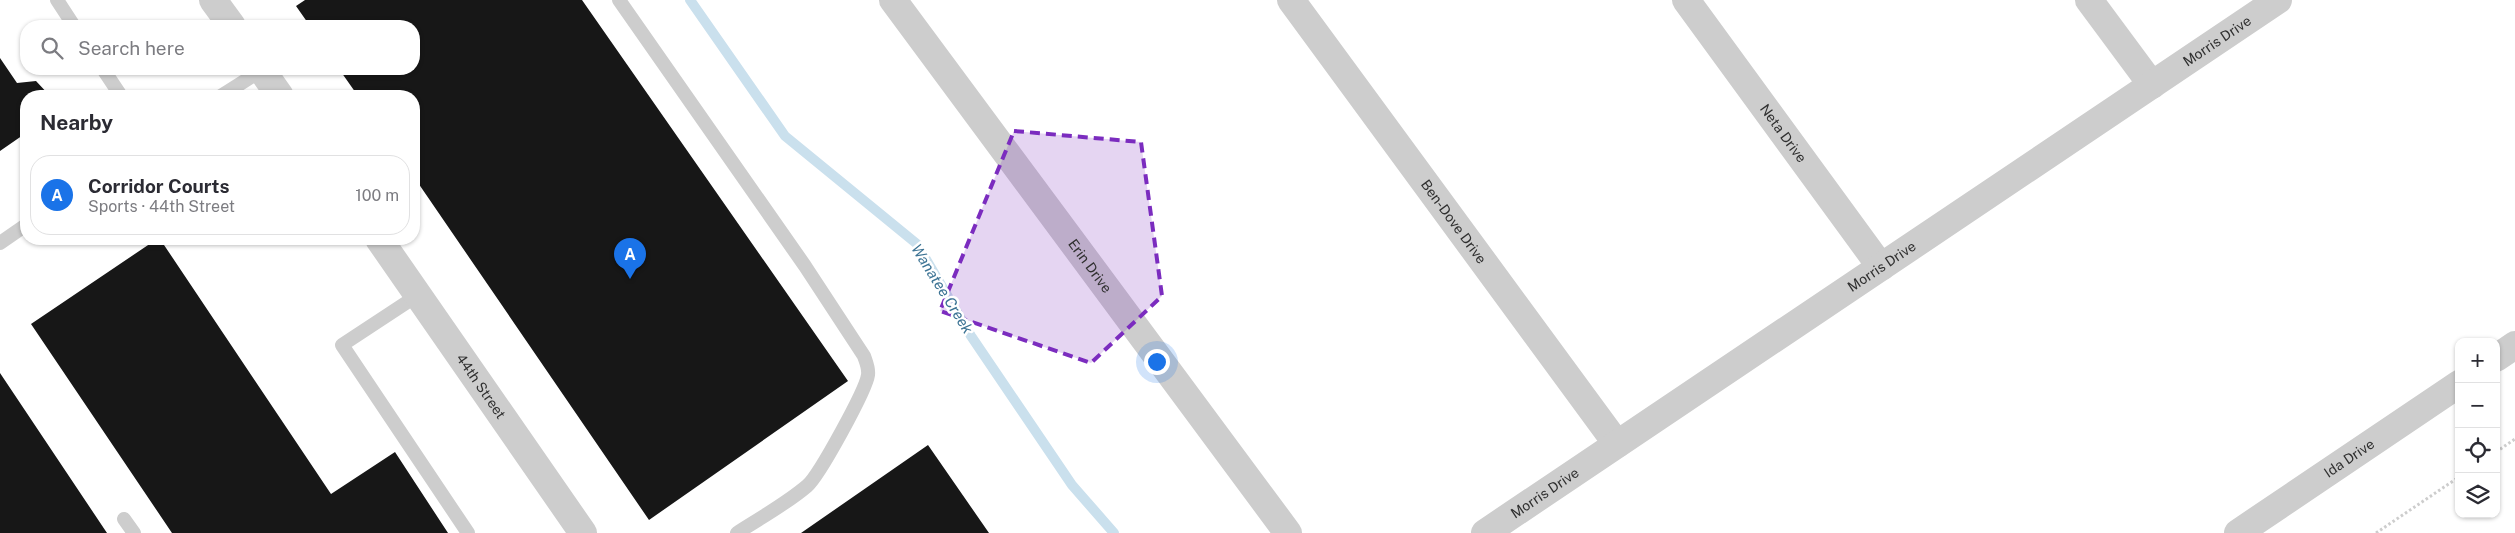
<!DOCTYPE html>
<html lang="en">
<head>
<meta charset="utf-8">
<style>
  :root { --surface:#fff; --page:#f7f7f7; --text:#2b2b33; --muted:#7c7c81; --line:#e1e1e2; --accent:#1a73e8 }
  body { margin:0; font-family:"Public Sans",sans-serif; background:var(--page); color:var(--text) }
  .controls { position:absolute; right:15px; bottom:15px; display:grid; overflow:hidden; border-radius:10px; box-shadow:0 1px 4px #0004 }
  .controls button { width:45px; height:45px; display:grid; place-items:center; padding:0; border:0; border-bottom:1px solid var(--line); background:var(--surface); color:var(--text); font:25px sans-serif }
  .you { position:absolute; left:1156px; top:361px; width:18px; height:18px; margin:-12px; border:4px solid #fff; border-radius:50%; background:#1a73e8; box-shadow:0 0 0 8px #1a73e833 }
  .badge { display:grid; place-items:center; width:32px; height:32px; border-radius:50%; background:var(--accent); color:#fff; font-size:16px; font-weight:700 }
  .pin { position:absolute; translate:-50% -41px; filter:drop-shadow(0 1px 2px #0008) }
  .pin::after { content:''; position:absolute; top:26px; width:18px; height:15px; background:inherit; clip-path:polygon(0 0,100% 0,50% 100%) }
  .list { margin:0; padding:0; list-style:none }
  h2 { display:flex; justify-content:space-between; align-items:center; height:65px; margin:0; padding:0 20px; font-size:21px }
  h2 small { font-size:16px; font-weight:400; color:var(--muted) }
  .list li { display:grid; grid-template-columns:32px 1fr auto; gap:15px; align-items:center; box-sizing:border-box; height:80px; margin:0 10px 10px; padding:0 10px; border:1px solid var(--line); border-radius:20px }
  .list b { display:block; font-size:19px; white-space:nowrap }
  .list p { margin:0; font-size:16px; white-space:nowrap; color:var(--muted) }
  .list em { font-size:16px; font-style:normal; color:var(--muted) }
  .icon { flex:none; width:28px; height:28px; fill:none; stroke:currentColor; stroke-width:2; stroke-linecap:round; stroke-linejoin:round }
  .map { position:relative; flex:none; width:2515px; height:533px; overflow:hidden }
  .search { position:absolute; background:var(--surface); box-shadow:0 1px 4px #0004; left:20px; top:20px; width:400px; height:55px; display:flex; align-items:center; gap:12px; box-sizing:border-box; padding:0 18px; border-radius:20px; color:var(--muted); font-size:19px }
  .panel { position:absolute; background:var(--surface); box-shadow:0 1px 4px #0004; left:20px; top:90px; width:400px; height:155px; border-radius:20px }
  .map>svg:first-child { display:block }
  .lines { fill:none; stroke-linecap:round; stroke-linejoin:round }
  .stream { stroke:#cae0ed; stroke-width:10 }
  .building { fill:#171717 }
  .path { stroke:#cdcdcd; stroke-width:3; stroke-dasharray:2.5 2.5; stroke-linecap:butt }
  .service { stroke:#cdcdcd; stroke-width:14 }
  .minor { stroke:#cdcdcd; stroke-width:28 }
  .tertiary { stroke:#cdcdcd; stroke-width:28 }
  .marked { fill:#7b2cbf; fill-opacity:0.2; stroke:#7b2cbf; stroke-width:4; stroke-dasharray:10 6; stroke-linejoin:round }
  .labels { text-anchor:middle; stroke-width:5; stroke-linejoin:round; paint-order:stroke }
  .street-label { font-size:14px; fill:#303030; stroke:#fff }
  .water-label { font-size:15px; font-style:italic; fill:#3c7394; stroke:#fff }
</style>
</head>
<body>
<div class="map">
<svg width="2515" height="533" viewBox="0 0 2515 533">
  <rect width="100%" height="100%" fill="#fff"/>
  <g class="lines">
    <path class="stream" d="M690 0 785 136 917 244 971 336 1072 485 1114 533"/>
  </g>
  <path class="building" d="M305 0H582L848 381 649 520 414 177V96H358L339 69H414V26H310L296 6Z
    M0 58 17 83 36 81 50 96H26V133L0 151Z
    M157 239H160L331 494 395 452 448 533H172L31 324Z
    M0 373 107 533H0Z
    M928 445 989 533H801Z"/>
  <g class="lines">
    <path class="path" d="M2496 452 2515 439
      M2376 533 2459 477"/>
    <path class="service" d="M57 0 74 26
      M619 0 805 266 864 356C866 362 869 368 868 375 866 390 819 476 807 486 786 504 760 518 737 533
      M103 69 121 96
      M221 96 262 70
      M0 243 26 225
      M418 295 342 345 468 533
      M124 519 134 533"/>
    <g class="minor">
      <path id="s1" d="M893 0 1288 533"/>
      <path id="s2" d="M1291 0 1617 444"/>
      <path id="s3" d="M1686 0 1881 267"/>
      <path d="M2089 0 2152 85"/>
      <path d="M2496 358 2515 345"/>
      <path id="s4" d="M1485 533 2278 0"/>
      <path id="s5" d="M2238 533 2459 384"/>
    </g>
    <g class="tertiary">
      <path d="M213 0 232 26"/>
      <path d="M261 69 280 96"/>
      <path id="s6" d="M379 239 583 533"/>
    </g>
  </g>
  <path class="marked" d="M1014 131 1141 142 1162 296 1091 363 940 311Z"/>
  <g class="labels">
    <g class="street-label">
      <text dy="5" stroke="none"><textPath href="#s4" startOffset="882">Morris Drive</textPath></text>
      <text dy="5" stroke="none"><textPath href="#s3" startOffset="165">Neta Drive</textPath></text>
      <text dy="5" stroke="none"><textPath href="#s2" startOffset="275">Ben-Dove Drive</textPath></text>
      <text dy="5" stroke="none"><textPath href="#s1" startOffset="331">Erin Drive</textPath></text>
      <text dy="5" stroke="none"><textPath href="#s4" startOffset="478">Morris Drive</textPath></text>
      <text dy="5" stroke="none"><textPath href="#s6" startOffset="179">44th Street</textPath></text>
      <text dy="5" stroke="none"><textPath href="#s5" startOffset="134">Ida Drive</textPath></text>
      <text dy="5" stroke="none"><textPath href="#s4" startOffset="72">Morris Drive</textPath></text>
    </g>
    <g class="water-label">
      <text transform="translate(942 289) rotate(58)" y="5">Wanatee Creek</text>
    </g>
  </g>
</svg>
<div class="controls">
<button>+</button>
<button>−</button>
<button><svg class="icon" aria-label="locate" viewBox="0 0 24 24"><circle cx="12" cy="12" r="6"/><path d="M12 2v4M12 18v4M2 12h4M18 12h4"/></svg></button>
<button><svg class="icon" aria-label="layers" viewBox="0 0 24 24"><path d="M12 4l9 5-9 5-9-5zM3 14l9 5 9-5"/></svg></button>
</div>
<div class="you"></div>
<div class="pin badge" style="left:630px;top:279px">A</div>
<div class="search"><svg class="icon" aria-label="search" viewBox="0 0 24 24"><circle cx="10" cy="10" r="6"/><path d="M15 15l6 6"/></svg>Search here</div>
<section class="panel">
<h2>Nearby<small></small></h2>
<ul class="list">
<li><span class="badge">A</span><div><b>Corridor Courts</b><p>Sports · 44th Street</p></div><em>100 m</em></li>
</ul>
</section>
</div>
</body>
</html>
